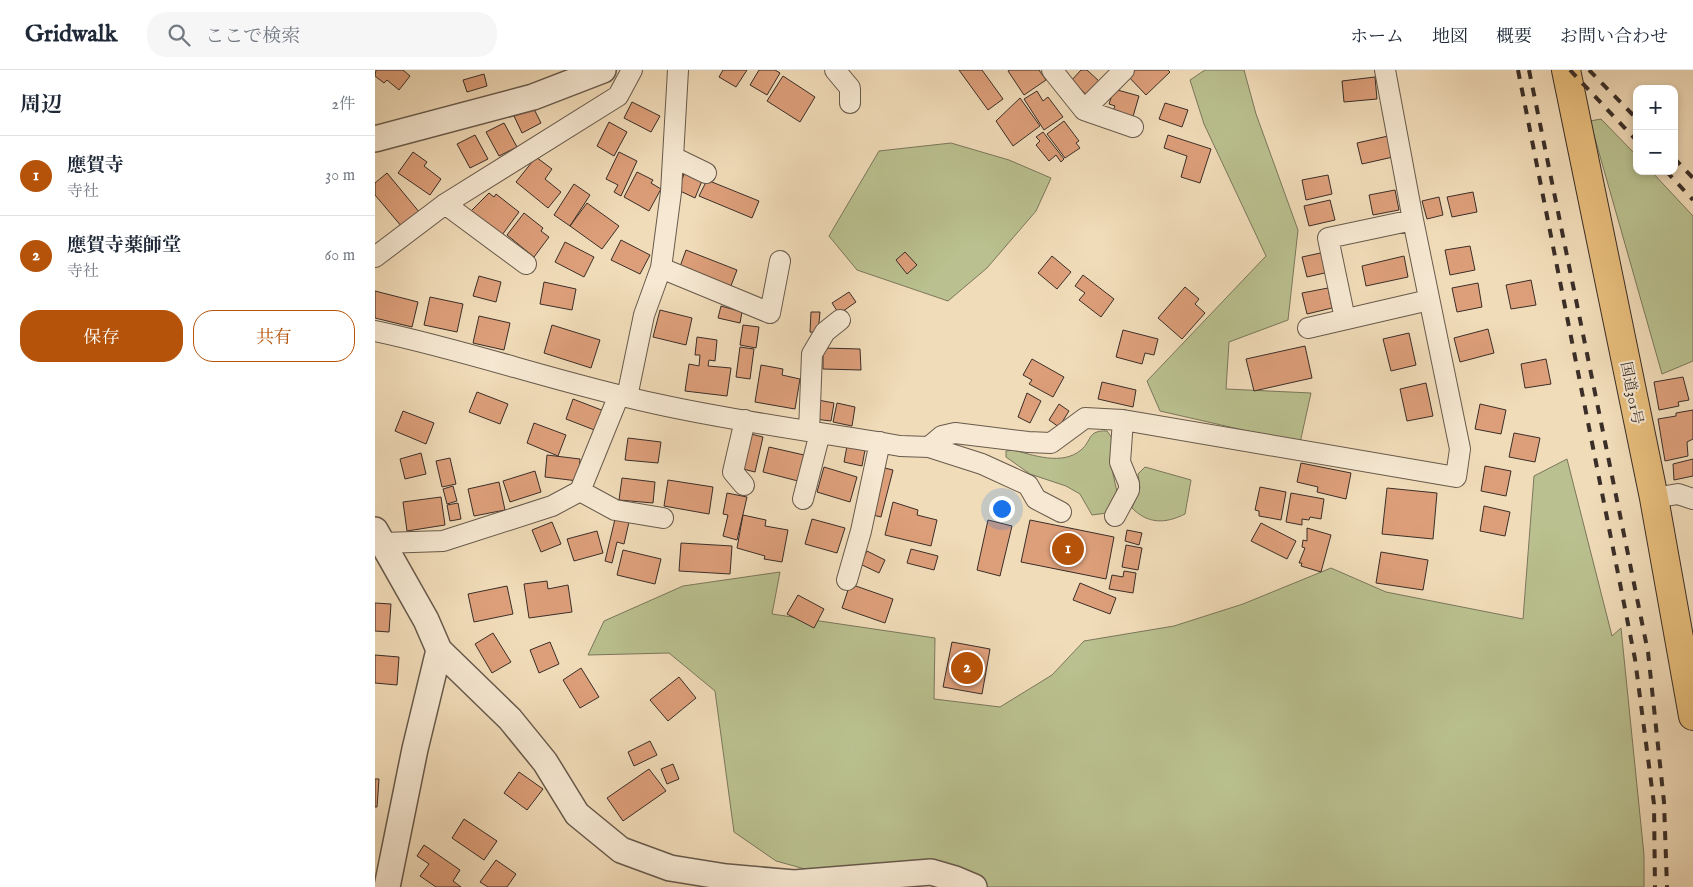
<!DOCTYPE html>
<html lang="ja">
<head>
<meta charset="utf-8">
<style>
  :root { --surface:#fff; --page:#f6f6f7; --text:#1f2937; --muted:#747a83; --line:#e0e1e3; --accent:#b45309 }
  body { margin:0; font-family:"IM FELL English","Noto Serif JP",serif; background:var(--page); color:var(--text) }
  .controls { position:absolute; right:15px; top:15px; display:grid; overflow:hidden; border-radius:10px; box-shadow:0 2px 8px #0003 }
  .controls button { width:45px; height:45px; display:grid; place-items:center; padding:0; border:0; border-bottom:1px solid var(--line); background:var(--surface); color:var(--text); font:25px sans-serif }
  .you { position:absolute; left:626px; top:438px; width:18px; height:18px; margin:-12px; border:4px solid #fff; border-radius:50%; background:#1a73e8; box-shadow:0 0 0 8px #1a73e833 }
  .badge { display:grid; place-items:center; width:32px; height:32px; border-radius:50%; background:var(--accent); color:#fff; font-size:16px; font-weight:700 }
  .pin { position:absolute; translate:-50% -50%; border:2px solid #fff; box-shadow:0 1px 5px #0006 }
  .list { margin:0; padding:0; list-style:none }
  h2 { display:flex; justify-content:space-between; align-items:center; height:65px; margin:0; padding:0 20px; font-size:21px }
  h2 small { font-size:16px; font-weight:400; color:var(--muted) }
  .list li { display:grid; grid-template-columns:32px 1fr auto; gap:15px; align-items:center; box-sizing:border-box; height:80px; padding:0 20px; border-top:1px solid var(--line) }
  .list b { display:block; font-size:19px; white-space:nowrap }
  .list p { margin:0; font-size:16px; white-space:nowrap; color:var(--muted) }
  .list em { font-size:16px; font-style:normal; color:var(--muted) }
  .actions { display:flex; gap:10px; padding:15px 20px }
  .actions a { flex:1; padding:11px 0; border:1px solid var(--accent); border-radius:20px; text-align:center; font-size:18px; color:var(--accent) }
  .actions .main { background:var(--accent); color:#fff }
  .icon { flex:none; width:28px; height:28px; fill:none; stroke:currentColor; stroke-width:2; stroke-linecap:round; stroke-linejoin:round }
  .map { position:relative; flex:none; width:1318px; height:817px; overflow:hidden }
  header { display:flex; align-items:center; gap:30px; box-sizing:border-box; height:70px; padding:0 25px; background:var(--surface); border-bottom:1px solid var(--line) }
  header strong { font-size:24px }
  nav { display:flex; gap:28px; margin-inline-start:auto; font-size:18px }
  .search { width:350px; height:45px; background:var(--page); display:flex; align-items:center; gap:12px; box-sizing:border-box; padding:0 18px; border-radius:20px; color:var(--muted); font-size:19px }
  main { display:flex }
  aside { flex:1; background:var(--surface) }
  .map>svg:first-child { display:block }
  .green { fill:#bac08f; stroke:#7a775c }
  .building { fill:#dd9f7a; stroke:#3a2e28 }
  .lines { fill:none; stroke-linecap:round; stroke-linejoin:round }
  .minor-casing { stroke:#685a4c; stroke-width:22 }
  .tertiary-casing { stroke:#685a4c; stroke-width:28 }
  .trunk-casing { stroke:#3a2e28; stroke-width:30 }
  .minor { stroke:#f6e8d2; stroke-width:20 }
  .tertiary { stroke:#f6e8d2; stroke-width:25 }
  .trunk { stroke:#e8be7c; stroke-width:28 }
  .rail { stroke:#3a2e28; stroke-width:4; stroke-dasharray:9 9; stroke-linecap:butt }
  .labels { text-anchor:middle; stroke-width:4; stroke-linejoin:round; paint-order:stroke }
  .street-label { font-size:15px; fill:#3a2e28; stroke:#f6e8d2 }
</style>
</head>
<body>
<header>
<strong>Gridwalk</strong>
<div class="search"><svg class="icon" aria-label="search" viewBox="0 0 24 24"><circle cx="10" cy="10" r="6"/><path d="M15 15l6 6"/></svg>ここで検索</div>
<nav><a>ホーム</a><a>地図</a><a>概要</a><a>お問い合わせ</a></nav>
</header>
<main>
<aside>
<h2>周辺<small>2件</small></h2>
<ul class="list">
<li><span class="badge">1</span><div><b>應賀寺</b><p>寺社</p></div><em>30 m</em></li>
<li><span class="badge">2</span><div><b>應賀寺薬師堂</b><p>寺社</p></div><em>60 m</em></li>
</ul>
<div class="actions"><a class="main">保存</a><a>共有</a></div>
</aside>
<div class="map">
<svg width="1318" height="817" viewBox="0 0 1318 817">
  <rect width="100%" height="100%" fill="#f1dcb9"/>
  <filter id="stains"><feTurbulence type="fractalNoise" baseFrequency=".004" numOctaves="4"/><feColorMatrix values="0 0 0 0 .2 0 0 0 0 .09 0 0 0 0 .02 0 0 0 .5 -.17"/></filter>
  <radialGradient id="worn" r=".72"><stop offset=".6" stop-color="#630" stop-opacity="0"/><stop offset="1" stop-color="#630" stop-opacity=".3"/></radialGradient>
  <path class="green" d="M830 0H869L881 44 923 160 913 250 854 272 851 319 936 323 925 373 785 341 772 311 891 186 829 54 815 10Z
    M1226 49 1262 86V101H1276L1318 146V291L1287 304 1215 51Z
    M576 73 634 90 676 108 661 141 612 198 573 231 482 200 454 166 504 81Z
    M732 361 737 368 736 395 742 422 732 443 717 445 705 424 691 416 655 404 631 387V381L638 380C658 385 687 396 706 380 717 371 712 360 732 361Z
    M1192 389 1237 566 1246 558 1269 785V817H564L556 802 470 810 401 791 359 762 340 621 294 583 213 585 229 551 308 516 405 502 397 544 560 568 559 629 625 637 677 605 709 571 799 556 868 534 956 498 1011 522 1148 549 1159 406Z
    M770 397 816 410 810 444C790 454 773 454 757 438L765 418 763 404Z"/>
  <path class="building" d="M1 0H28L35 6 24 20 12 10 9 13 0 6Z
    M348 0H372L361 17 344 7Z
    M384 0H400L405 3 392 25 375 15Z
    M584 0H607L628 29 613 40Z
    M635 0H664L671 10 649 25 633 1Z
    M706 0H712L726 13 713 26 696 11Z
    M755 0H793L795 2 771 25 751 4Z
    M109 4 112 16 92 22 88 10Z
    M408 6 440 27 425 52 392 31Z
    M1000 7 1002 29 969 32 967 11Z
    M739 19 764 26 757 50 737 43 740 36 734 34Z
    M662 21 668 31 673 27 688 47 669 60 649 29Z
    M645 28 665 56 638 76 621 51Z
    M257 32 285 46 276 62 249 48Z
    M790 33 813 40 807 57 784 49Z
    M158 37 166 53 147 63 139 46Z
    M689 51 704 71 701 73 705 78 690 88 672 64Z
    M234 52 252 62 239 86 222 76Z
    M129 53 142 77 124 86 111 62Z
    M668 62 689 89 686 92 681 85 674 91 661 75 665 71 661 67Z
    M100 65 113 89 95 98 82 74Z
    M793 65 836 79 825 113 806 107 812 86 789 78Z
    M1013 66 1018 87 987 94 982 73Z
    M38 82 52 92 49 96 66 109 55 125 23 103Z
    M244 82 262 91 246 126 239 122 243 115 231 109Z
    M161 87 177 99 170 109 186 122 173 138 141 112Z
    M311 99 329 106 320 128 303 120Z
    M262 102 278 110 276 113 286 119 274 141 249 127Z
    M12 103 45 143 27 157 0 125V113Z
    M953 105 957 124 931 130 927 110Z
    M332 110 384 131 377 148 324 126Z
    M199 114 215 125 195 156 179 145Z
    M1020 120 1024 140 998 145 994 125Z
    M1098 122 1102 142 1077 147 1072 127Z
    M114 123 119 127 121 124 144 142 127 165 96 141Z
    M1064 127 1068 145 1052 149 1047 131Z
    M955 130 960 150 934 156 929 136Z
    M212 133 244 156 227 179 195 156Z
    M149 143 168 158 166 161 174 167 159 187 132 165Z
    M246 170 275 185 265 204 236 190Z
    M190 172 219 187 209 207 180 192Z
    M1095 176 1100 200 1075 205 1070 180Z
    M311 180 362 200 354 221 303 202Z
    M530 182 542 195 532 204 521 190Z
    M950 182 954 202 932 207 927 187Z
    M677 186 696 202 682 219 663 203Z
    M1029 186 1033 207 991 216 987 196Z
    M708 205 739 229 726 247 704 230 710 223 700 216Z
    M104 206 126 212 121 232 98 226Z
    M1156 210 1161 235 1136 239 1131 215Z
    M169 212 201 219 197 240 165 234Z
    M1103 213 1107 237 1082 242 1077 218Z
    M810 217 824 229 820 234 830 243 807 269 783 248Z
    M953 218 957 238 932 244 927 223Z
    M0 221 43 232 37 257 0 248Z
    M474 222 481 232 464 244 457 233Z
    M55 227 88 234 82 262 49 255Z
    M346 236 367 242 365 253 343 248Z
    M285 240 317 248 311 275 278 267Z
    M436 242H445L443 263 435 262Z
    M104 246 135 253 129 280 98 273Z
    M177 255 225 270 216 298 169 283Z
    M368 255 384 257 381 278 365 275Z
    M1113 259 1119 283 1085 292 1079 268Z
    M748 260 783 269 779 285 770 283 767 294 741 287Z
    M1034 263 1041 295 1016 301 1008 269Z
    M322 267 342 270 340 291 334 290 333 296 356 298 352 326 310 321 314 294 324 296 325 285H320Z
    M930 276 937 308 879 321 871 289Z
    M365 277 379 279 375 309 361 307Z
    M448 278 485 279 486 300 448 299Z
    M657 289 689 307 678 327 654 314 657 310 648 305Z
    M1171 289 1176 314 1150 318 1146 294Z
    M386 295 408 299 407 305 425 309 420 339 380 332Z
    M1308 307 1314 330 1303 332 1304 336 1284 340 1279 312Z
    M727 312 761 320 758 337 723 329Z
    M1051 313 1058 346 1032 351 1025 319Z
    M102 322 133 334 125 354 94 342Z
    M652 323 666 331 655 353 643 347Z
    M198 329 229 341 222 361 191 349Z
    M443 330 459 333 456 351 440 349Z
    M462 333 480 337 477 356 458 352Z
    M684 334 694 341 684 357 674 350Z
    M1105 334 1131 340 1126 364 1100 359Z
    M1318 340V369L1312 372 1313 386 1290 391 1283 349 1301 346V343Z
    M28 341 59 353 51 374 20 361Z
    M159 353 191 365 183 386 152 373Z
    M372 363 388 367 380 402 364 398Z
    M1139 363 1165 368 1160 392 1134 387Z
    M253 368 286 372 283 393 250 390Z
    M472 376 490 380 487 396 469 392Z
    M394 377 429 385 423 411 388 402Z
    M46 383 51 404 30 409 25 389Z
    M172 385 205 389 203 411 170 407Z
    M75 388 81 414 67 417 61 391Z
    M1318 389V406L1299 410 1298 394Z
    M926 393 976 403 971 429 942 422 943 417 922 412Z
    M1110 396 1136 401 1131 426 1106 421Z
    M449 397 482 407 475 432 442 422Z
    M506 397 518 400 506 447 494 444Z
    M160 401 166 422 135 432 128 411Z
    M247 408 280 412 278 433 244 430Z
    M293 410 338 417 334 444 289 436Z
    M124 412 130 440 99 446 93 419Z
    M78 416 82 431 72 434 68 419Z
    M885 417 911 422 906 450 884 446V441L880 440Z
    M1012 418 1062 423 1058 469 1007 464Z
    M352 423 372 427 362 470 348 466 353 445 348 444Z
    M916 423 949 429 946 449 935 447 934 450 927 449V455L911 452Z
    M66 427 70 455 32 461 28 432Z
    M518 432 543 440 542 445 562 450 556 476 510 465Z
    M83 433 86 449 75 451 72 435Z
    M1109 436 1135 442 1130 466 1105 461Z
    M368 445 391 450 390 456 413 460 407 492 389 489 390 486 362 478Z
    M240 449 254 452 249 474 242 472 237 493 230 491Z
    M437 449 470 458 462 483 430 474Z
    M613 450 637 456 625 506 602 500Z
    M655 450 739 467 731 509 646 492Z
    M177 452 186 474 166 482 157 460Z
    M886 453 921 471 912 489 876 471Z
    M932 458 956 465 946 502 926 496 927 493H924L930 478 927 477 928 470 932 471Z
    M752 460 767 463 764 475 750 471Z
    M222 461 228 483 199 491 192 469Z
    M306 473 357 476 355 504 304 501Z
    M751 475 767 478 763 500 747 497Z
    M536 479 563 486 559 500 532 493Z
    M248 480 286 489 280 514 242 505Z
    M492 481 510 490 504 503 485 494Z
    M1006 482 1053 490 1048 520 1001 513Z
    M749 501 761 503 758 523 734 519 737 505 748 507Z
    M172 511 173 519 193 515 197 542 154 548 149 514Z
    M705 513 741 528 735 544 698 530Z
    M475 514 518 529 510 553 467 538Z
    M132 516 138 544 99 552 93 524Z
    M423 525 449 539 439 558 412 544Z
    M0 533 16 534 14 562 0 561Z
    M118 563 136 592 117 603 100 574Z
    M175 572 184 594 164 603 155 580Z
    M577 572 615 579 607 624 568 617Z
    M0 585 24 587 22 615 0 613Z
    M206 598 224 627 205 638 188 610Z
    M304 607 321 628 293 651 275 630Z
    M275 671 282 685 259 696 253 682Z
    M298 694 304 709 292 714 286 699Z
    M274 699 291 721 248 751 232 728Z
    M144 702 168 719 152 740 129 723Z
    M0 709H4L2 737H0Z
    M89 749 122 771 109 790 77 768Z
    M49 775 85 800 78 811 86 817H61L45 806 54 794 42 786Z
    M121 790 141 804 132 817H113L105 812Z"/>
  <g class="lines">
    <g class="minor-casing">
      <path id="minor" d="M460 0 475 18V33
        M677 0 709 40 749 0
        M709 40 758 57
        M298 87 331 103
        M70 134 151 194
        M0 187 70 134 243 26 257 0
        M286 198 395 243 405 191
        M970 249 953 168 1038 150
        M933 258 1054 230
        M0 261C95 281 187 314 282 334 363 352 444 362 525 376L554 377 607 394 653 415 661 429 686 442
        M252 327 269 245 286 198 296 122 303 0
        M434 361 437 284 450 262 465 250
        M554 377 567 366 580 363 653 372 676 373 710 348 748 350 1081 407 1085 379 1038 150 1010 0
        M369 415 358 402 370 350
        M205 421 240 440 288 448
        M1279 428 1303 424 1318 429
        M428 429 445 363
        M740 446 754 420V414L745 392 748 350
        M8 473 68 471 177 436 205 421 244 325
        M472 510 486 461 505 372"/>
    </g>
    <g class="tertiary-casing">
      <path id="tertiary" d="M0 69 158 27 228 0
        M0 460 51 550 64 580 135 649 170 692 202 744 246 780 295 798 351 807 419 813 556 802 580 809 599 817
        M12 817 40 679 64 580"/>
    </g>
    <g class="trunk-casing">
      <path id="trunk" d="M1191 0 1279 428 1318 646"/>
    </g>
    <use href="#minor" class="minor"/>
    <use href="#tertiary" class="tertiary"/>
    <use href="#trunk" class="trunk"/>
    <path class="rail" d="M1143 0 1260 589 1279 734 1280 817
      M1154 0 1273 582 1289 732 1292 817
      M1195 0 1262 71
      M1214 0 1262 49
      M1299 88 1318 108
      M1291 101 1318 130"/>
  </g>
  <g class="labels">
    <g class="street-label">
      <text transform="translate(1257 323) rotate(79)" y="5">国道301号</text>
    </g>
  </g>
  <rect width="100%" height="100%" filter="url(#stains)"/>
  <rect width="100%" height="100%" fill="url(#worn)"/>
</svg>
<div class="controls">
<button>+</button>
<button>−</button>
</div>
<div class="you"></div>
<div class="pin badge" style="left:693px;top:479px">1</div>
<div class="pin badge" style="left:592px;top:598px">2</div>
</div>
</main>
</body>
</html>
